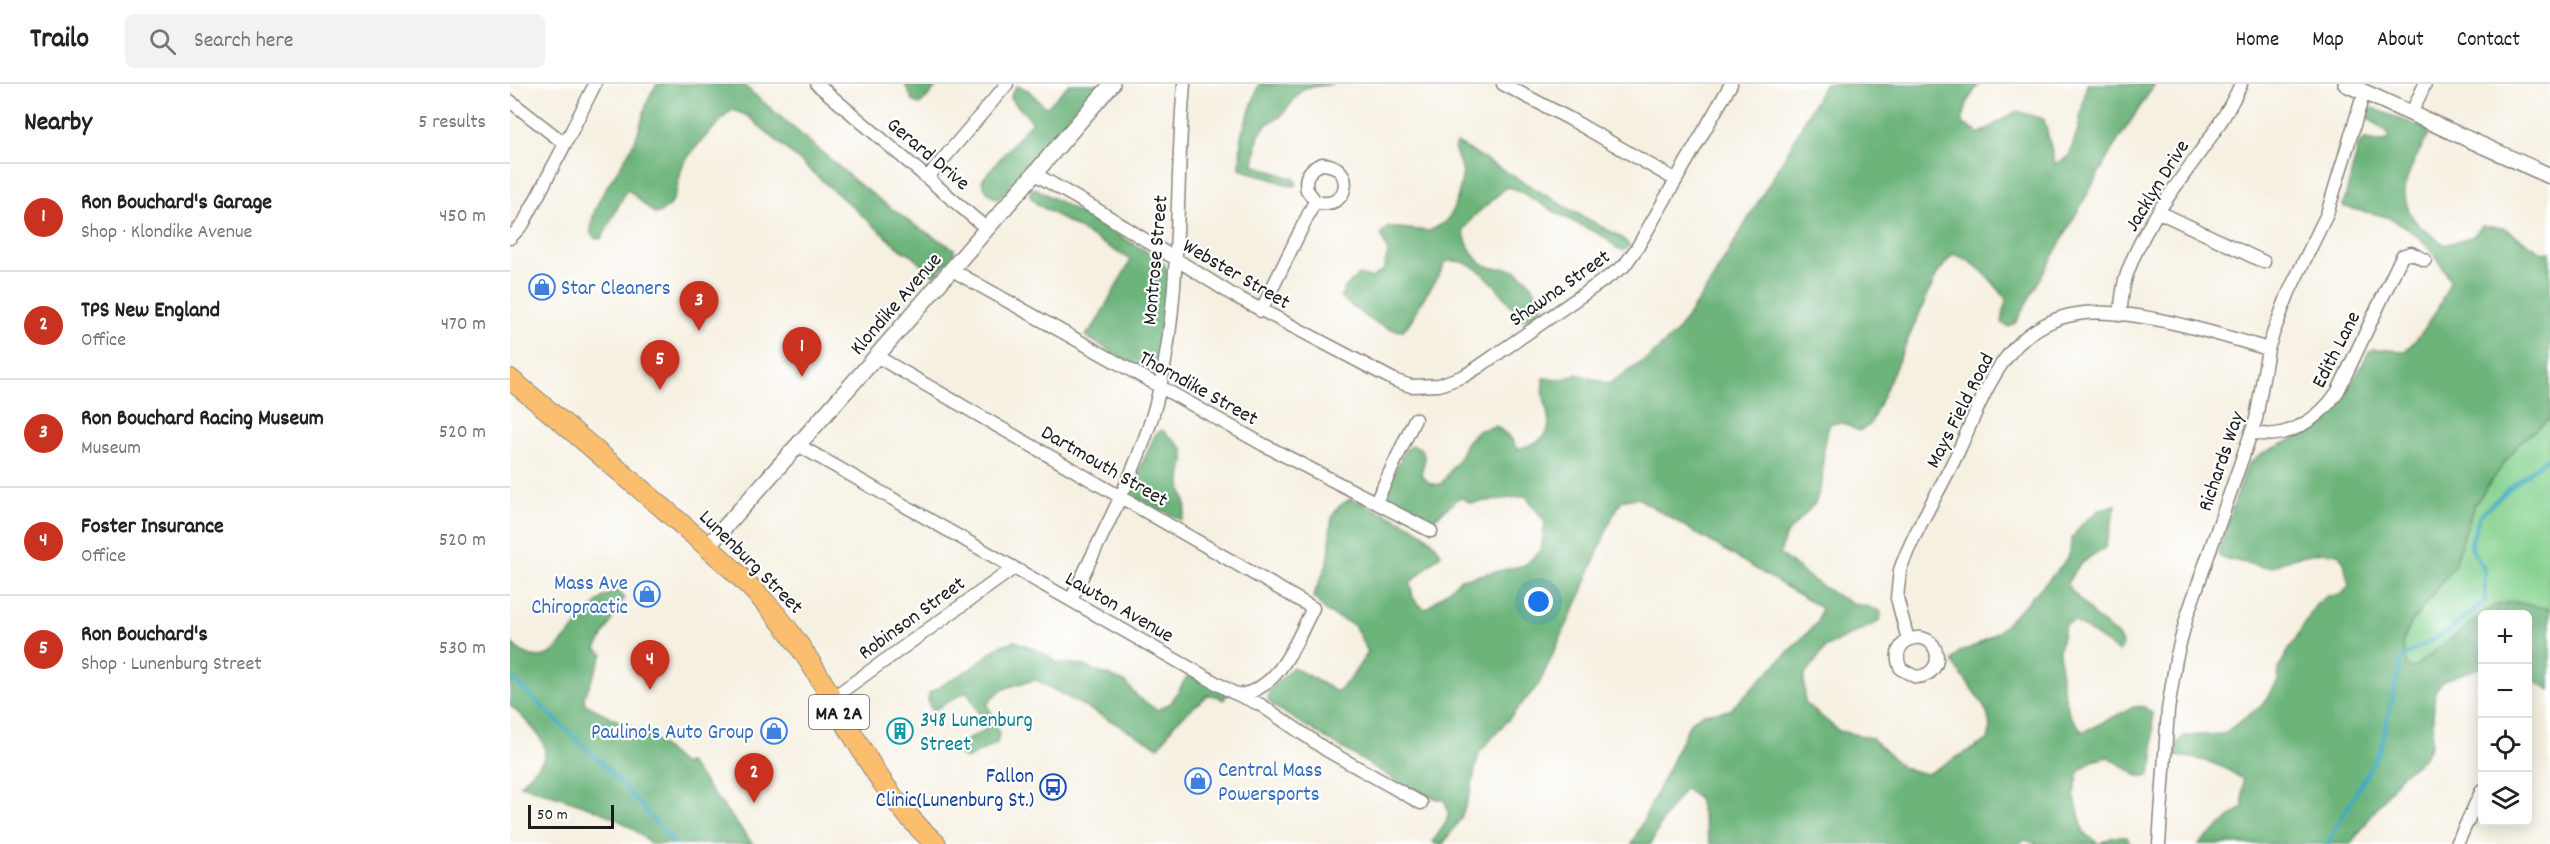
<!DOCTYPE html>
<html lang="en">
<head>
<meta charset="utf-8">
<style>
  :root { --surface:#fff; --page:#f2f2f2; --text:#222; --muted:#767676; --line:#e0e0e0; --accent:#c8321e }
  body { margin:0; font-family:Dekko,sans-serif; background:var(--page); color:var(--text) }
  .controls { position:absolute; right:18px; bottom:18px; display:grid; overflow:hidden; border-radius:9px; box-shadow:0 3px 15px #0003 }
  .controls button { width:54px; height:54px; display:grid; place-items:center; padding:0; border:0; border-bottom:2px solid var(--line); background:var(--surface); color:var(--text); font:30px sans-serif }
  .scale { position:absolute; left:18px; bottom:15px; width:86px; box-sizing:border-box; padding-left:6px; border:3px solid #1c1c1c; border-top:0; font-size:16px; line-height:21px; white-space:nowrap; color:#1c1c1c; -webkit-text-stroke:4px #fff; paint-order:stroke }
  .you { position:absolute; left:1029px; top:518px; width:21px; height:21px; margin:-15px; border:4px solid #fff; border-radius:50%; background:#1a73e8; box-shadow:0 0 0 9px #1a73e833 }
  .badge { display:grid; place-items:center; width:39px; height:39px; border-radius:50%; background:var(--accent); color:#fff; font-size:20px; font-weight:700 }
  .pin { position:absolute; translate:-50% -50px; filter:drop-shadow(0 2px 3px #0008) }
  .pin::after { content:''; position:absolute; top:32px; width:21px; height:18px; background:inherit; clip-path:polygon(0 0,100% 0,50% 100%) }
  .list { margin:0; padding:0; list-style:none }
  h2 { display:flex; justify-content:space-between; align-items:center; height:78px; margin:0; padding:0 24px; font-size:26px }
  h2 small { font-size:20px; font-weight:400; color:var(--muted) }
  .list li { display:grid; grid-template-columns:39px 1fr auto; gap:18px; align-items:center; box-sizing:border-box; height:108px; padding:0 24px; border-top:2px solid var(--line) }
  .list b { display:block; font-size:22px; white-space:nowrap }
  .list p { margin:0; font-size:20px; white-space:nowrap; color:var(--muted) }
  .list em { font-size:20px; font-style:normal; color:var(--muted) }
  .icon { flex:none; width:33px; height:33px; fill:none; stroke:currentColor; stroke-width:2; stroke-linecap:round; stroke-linejoin:round }
  .map { position:relative; flex:none; width:2040px; height:760px; overflow:hidden }
  header { display:flex; align-items:center; gap:36px; box-sizing:border-box; height:84px; padding:0 30px; background:var(--surface); border-bottom:2px solid var(--line) }
  header strong { font-size:28px }
  nav { display:flex; gap:33px; margin-inline-start:auto; font-size:21px }
  .search { width:420px; height:54px; background:var(--page); display:flex; align-items:center; gap:15px; box-sizing:border-box; padding:0 21px; border-radius:9px; color:var(--muted); font-size:22px }
  main { display:flex }
  aside { flex:1; background:var(--surface) }
  .map>svg:first-child { display:block }
  .green { fill:#86d290; stroke:#517756; stroke-width:1.5 }
  .forest { fill:#6cb47a; stroke:#44684b; stroke-width:1.5 }
  .lines { fill:none; stroke-linecap:round; stroke-linejoin:round }
  .stream { stroke:#41aac0; stroke-width:4 }
  .minor-casing { stroke:#89867e; stroke-width:15 }
  .tertiary-casing { stroke:#89867e; stroke-width:18 }
  .primary-casing { stroke:#89867e; stroke-width:22 }
  .minor { stroke:#fff; stroke-width:12 }
  .tertiary { stroke:#fff; stroke-width:15 }
  .primary { stroke:#fbbe6e; stroke-width:20 }
  .labels { text-anchor:middle; stroke-width:4.5; stroke-linejoin:round; paint-order:stroke }
  .shield { fill:#fff; stroke:#606060; stroke-width:1.5 }
  .shield-label { font-size:20px; font-weight:bold; fill:#1c1c1c }
  .street-label { font-size:21px; fill:#1c1c1c; stroke:#fff }
  .shop-label { font-size:21px; fill:#366cbe; stroke:#fff; text-anchor:start }
  .culture-label { font-size:21px; fill:#0d838f; stroke:#fff; text-anchor:start }
  .transit-label { font-size:21px; fill:#164399; stroke:#fff; text-anchor:end }
</style>
</head>
<body>
<header>
<strong>Trailo</strong>
<div class="search"><svg class="icon" aria-label="search" viewBox="0 0 24 24"><circle cx="10" cy="10" r="6"/><path d="M15 15l6 6"/></svg>Search here</div>
<nav><a>Home</a><a>Map</a><a>About</a><a>Contact</a></nav>
</header>
<main>
<aside>
<h2>Nearby<small>5 results</small></h2>
<ul class="list">
<li><span class="badge">1</span><div><b>Ron Bouchard's Garage</b><p>Shop · Klondike Avenue</p></div><em>450 m</em></li>
<li><span class="badge">2</span><div><b>TPS New England</b><p>Office</p></div><em>470 m</em></li>
<li><span class="badge">3</span><div><b>Ron Bouchard Racing Museum</b><p>Museum</p></div><em>520 m</em></li>
<li><span class="badge">4</span><div><b>Foster Insurance</b><p>Office</p></div><em>520 m</em></li>
<li><span class="badge">5</span><div><b>Ron Bouchard's</b><p>Shop · Lunenburg Street</p></div><em>530 m</em></li>
</ul>
</aside>
<div class="map">
<svg width="2040" height="760" viewBox="0 0 2040 760">
  <rect width="100%" height="100%" fill="#fff"/>
  <filter id="ink" filterUnits="userSpaceOnUse"><feTurbulence type="fractalNoise" baseFrequency=".0167" numOctaves="2"/><feDisplacementMap in="SourceGraphic" scale="12" xChannelSelector="R" yChannelSelector="G"/><feConvolveMatrix kernelMatrix="1 2 1 2 8 2 1 2 1" color-interpolation-filters="sRGB"/></filter>
  <filter id="wash" filterUnits="userSpaceOnUse"><feTurbulence type="fractalNoise" baseFrequency=".008" numOctaves="4" result="noise"/><feDisplacementMap in="SourceGraphic" scale="24" xChannelSelector="R" yChannelSelector="G"/><feGaussianBlur stdDeviation="1.35" result="paint"/><feColorMatrix in="noise" values="0 0 0 0 0 0 0 0 0 0 0 0 0 0 0 0 0 1.4 0 .05"/><feComposite in="paint" operator="in"/></filter>
  <g filter="url(#wash)">
    <rect width="100%" height="100%" fill="#f6f0e1"/>
    <path class="green" d="M2040 334 2038 446 2040 525 2003 518 1984 522 1903 584 1897 582 1892 559 1902 538 1945 480 1964 421 2010 358Z"/>
    <path class="forest" d="M147 0H232L349 100 401 139 444 165V171L424 192 398 168H394L238 32 223 26 218 29C204 45 185 61 174 79 166 93 171 124 145 130L117 105 92 154 86 155 81 150C80 112 115 85 127 51 135 31 133 20 147 0Z
      M395 0H429L410 21 403 17Z
      M559 0H589L494 110 488 115C479 111 474 106 472 96L522 37 501 15 502 8 507 2 518 6 534 22 537 23Z
      M749 0H822L794 4 770 33 757 40 749 50 744 81 785 95 787 101 782 102 730 85 731 52Z
      M1314 0H1469L1458 16 1452 39 1469 50 1507 27 1534 35 1545 80 1559 72 1568 45 1577 0H1645L1603 64 1506 238 1499 243 1492 239 1496 215C1482 196 1466 177 1443 170L1427 190 1360 341 1349 347 1332 339H1320L1314 359 1312 399 1305 419 1275 452 1270 470C1292 488 1314 506 1340 518 1350 523 1362 521 1371 528L1370 537 1316 563 1294 592 1295 619 1329 647 1361 654 1393 684 1417 690 1478 656C1488 625 1455 601 1442 577L1449 568 1467 561 1489 547 1550 484 1560 469 1561 455 1573 439 1591 425 1606 421 1595 464C1579 472 1563 484 1557 501L1586 534 1608 552 1613 562 1609 568 1564 537 1555 541 1549 565 1552 601 1560 632 1573 648 1624 623 1633 622 1642 629 1644 676 1639 692H1628L1599 673 1582 677 1569 687 1564 711 1574 749 1590 760 1603 753H1617L1620 760H1527L1515 756 1508 760H1200L1188 715 1175 704 1153 735 1141 760H1122L1181 637 1193 630 1220 626 1307 539 1311 524 1128 414 1112 416 1102 433 1068 517 1029 600 969 669 960 709 951 734 933 760H925L923 757C933 743 944 733 934 716L908 710 763 622 758 615 759 607 783 583 827 608 841 594 858 568 844 541 816 528 803 512C808 501 814 489 818 477 825 452 810 429 841 415 868 427 918 442 931 470L900 499 903 514 915 526 951 495 1015 481 1031 466 1035 438 1016 412 961 419 950 413 918 440 876 419 872 414 895 366 902 361 910 364 915 374 911 390C917 398 921 402 931 400L950 373 956 359 967 347 986 342 1001 354 1007 365C1060 352 1030 330 1033 294L1053 295 1067 290 1099 300 1137 275 1165 250 1178 232 1199 201 1276 71Z
      M1862 24 1921 47C1906 74 1881 106 1905 137 1912 146 1926 154 1935 161L1963 152 1972 142 1994 144 2033 169 2040 168V334L2010 358 1964 421 1945 480 1902 538 1892 558 1897 582 1903 584 1972 531V583L1934 596 1925 607 1921 662 1912 676 1890 692 1841 760H1689L1733 723V696C1714 680 1690 674 1665 672V662L1674 652 1713 650 1751 622 1768 597 1769 583 1805 522 1817 512 1831 511 1839 502 1834 478 1829 470 1811 468 1785 473 1762 483H1753L1710 473 1708 467 1737 382C1752 366 1774 361 1793 350 1827 330 1842 301 1859 268L1863 265 1895 267C1914 249 1930 223 1940 198 1930 173 1905 144 1879 134 1865 128 1848 128 1833 122L1849 60 1855 56 1874 58 1879 54 1877 48 1858 34 1857 28Z
      M947 59 1061 126 1111 153 1120 162 1114 166 1108 165 1093 152 1052 132 1006 105 997 103 964 132 953 146C957 163 967 184 988 184 994 185 1001 183 1006 187 1019 194 1029 211 1034 224 1027 230 1020 235 1011 235 994 213 968 170 935 178 930 193 922 202 913 215 906 227 903 237 892 247 872 247 846 226 830 213L835 204 848 191 861 194 873 187 878 169 871 150 878 143 920 147 936 138 941 131 948 112 953 89 944 64Z
      M525 104 636 167 654 180 659 191 646 288 642 291 575 252 584 242 621 176 527 120 520 112 521 106Z
      M652 346 674 365C676 377 671 387 671 399 671 416 681 417 672 436L625 414 620 407 645 351Z
      M104 507 110 508 114 514 86 565 93 570 74 613 75 620 144 655 173 681 178 678 243 760H140C115 730 47 712 10 701 17 693 27 685 33 676 44 659 11 632 0 621V558C12 570 26 578 42 569L92 514Z
      M2003 518 2040 525V606L2018 592V530H1973L1984 522Z
      M505 557 533 569 548 579 571 581 615 598 628 613 647 626 661 619 678 591 719 609 713 616 707 612 698 611 665 639 649 663 526 596C504 601 490 602 477 621 485 634 492 645 487 659L456 675 447 669 444 663 477 645 457 607 422 627 418 618 419 609 460 585 489 562Z"/>
    <g class="lines">
      <path class="stream" d="M0 592 95 682 165 760
        M1817 760 1870 666 1892 573 1938 547 1975 517V487L1960 462 1970 431 2002 402 2040 372"/>
    </g>
  </g>
  <g filter="url(#ink)">
    <g class="lines">
      <g class="minor-casing">
        <path id="minor" d="M307 0 477 145
          M993 0 1060 35 1166 96
          M0 17 55 60 85 0
          M1901 30 1915 0
          M525 90 586 125 723 211 886 297 901 302 929 301 954 292 967 284 1114 182 1127 164 1221 0
          M418 93 497 0
          M1649 128 1754 178
          M0 154 13 140 55 60
          M442 186 754 361 921 447
          M751 227 805 117C838 130 848 81 812 80 799 85 794 93 797 106L805 117
          M1610 231C1612 217 1612 203 1617 190 1641 119 1701 67 1731 0
          M366 272 803 524C786 557 770 605 729 611
          M1741 348C1775 358 1810 335 1828 307L1892 172 1901 169 1915 176
          M288 361 722 608 751 621 818 667 911 719
          M866 418 905 335
          M561 516C592 449 634 376 650 303 672 203 665 101 674 0
          M1398 556C1387 563 1385 573 1391 585L1406 593C1440 591 1429 543 1398 556L1387 514 1390 486C1404 446 1430 407 1448 368 1465 332 1479 290 1507 261 1523 245 1545 233 1567 230 1617 222 1709 250 1758 265
          M321 615 504 484
          M1649 760 1658 626 1666 575 1677 532 1746 335 1758 265 1764 247 1779 208 1817 130 1851 18
          M1947 760 1972 706"/>
      </g>
      <g class="tertiary-casing">
        <path id="tertiary" d="M1836 0 2040 92
          M198 462 351 290 602 0"/>
      </g>
      <g class="primary-casing">
        <path id="primary" d="M0 295C52 337 102 381 153 424 195 461 239 496 274 541 329 611 357 700 426 760"/>
      </g>
      <use href="#minor" class="minor"/>
      <use href="#tertiary" class="tertiary"/>
      <use href="#primary" class="primary"/>
    </g>
  </g>
  <defs>
    <g id="shop-ring" transform="scale(1.35)"><circle r="9.5" fill="#fff" stroke="#3f7fe0" stroke-width="1.5"/><path d="M-5-2.5h2.3a2.7 3.5 0 0 1 5.4 0H5L5.5 6h-11ZM-1.5-2.5h3a1.5 2.3 0 0 0-3 0Z" fill="#3f7fe0"/></g>
    <g id="building-ring" transform="scale(1.35)"><circle r="9.5" fill="#fff" stroke="#0f9aa8" stroke-width="1.5"/><path d="M-4-6H4V6H1V3H-1V6H-4ZM-2.5-4.3h1.7v1.8h-1.7ZM.8-4.3h1.7v1.8H.8ZM-2.5-1h1.7V.8h-1.7ZM.8-1h1.7V.8H.8Z" fill="#0f9aa8"/></g>
    <g id="bus-ring" transform="scale(1.35)"><circle r="9.5" fill="#fff" stroke="#1a4fb4" stroke-width="1.5"/><path d="M-5-6H5V4H4V6H2V4H-2V6H-4V4H-5ZM-3.5-4V0h7V-4ZM-3.5 1.2v1.5H-2V1.2ZM2 1.2v1.5H3.5V1.2Z" fill="#1a4fb4"/></g>
  </defs>
  <g fill-rule="evenodd">
    <use href="#shop-ring" x="32" y="203"/>
    <use href="#shop-ring" x="137" y="510"/>
    <use href="#shop-ring" x="264" y="647"/>
    <use href="#building-ring" x="390" y="647"/>
    <use href="#shop-ring" x="688" y="697"/>
    <use href="#bus-ring" x="543" y="703"/>
  </g>
  <g class="labels">
    <rect class="shield" x="299" y="611" width="60" height="34" rx="4.5"/>
    <g class="shield-label">
      <text x="329" y="635">MA 2A</text>
    </g>
    <g class="street-label">
      <text transform="translate(419 69) rotate(40)" y="7">Gerard Drive</text>
      <text transform="translate(1646 101) rotate(-58)" y="7">Jacklyn Drive</text>
      <text transform="translate(644 176) rotate(-85)" y="7">Montrose Street</text>
      <text transform="translate(727 189) rotate(30)" y="7">Webster Street</text>
      <text transform="translate(1049 203) rotate(-35)" y="7">Shawna Street</text>
      <text transform="translate(385 219) rotate(-49)" y="7">Klondike Avenue</text>
      <text transform="translate(1825 265) rotate(-63)" y="7">Edith Lane</text>
      <text transform="translate(689 303) rotate(29)" y="7">Thorndike Street</text>
      <text transform="translate(1449 326) rotate(-63)" y="7">Mays Field Road</text>
      <text transform="translate(1710 377) rotate(-71)" y="7">Richards Way</text>
      <text transform="translate(595 381) rotate(30)" y="7">Dartmouth Street</text>
      <text transform="translate(242 477) rotate(45)" y="7">Lunenburg Street</text>
      <text transform="translate(610 522) rotate(30)" y="7">Lawton Avenue</text>
      <text transform="translate(401 533) rotate(-36)" y="7">Robinson Street</text>
    </g>
    <g class="shop-label">
      <text x="51" y="210">Star Cleaners</text>
      <text x="118" y="505" text-anchor="end">Mass Ave<tspan x="118" dy="24">Chiropractic</tspan></text>
      <text x="244" y="654" text-anchor="end">Paulino's Auto Group</text>
      <text x="708" y="692">Central Mass<tspan x="708" dy="24">Powersports</tspan></text>
    </g>
    <g class="culture-label">
      <text x="410" y="642">348 Lunenburg<tspan x="410" dy="24">Street</tspan></text>
    </g>
    <g class="transit-label">
      <text x="524" y="698">Fallon<tspan x="524" dy="24">Clinic(Lunenburg St.)</tspan></text>
    </g>
  </g>
</svg>
<div class="controls">
<button>+</button>
<button>−</button>
<button><svg class="icon" aria-label="locate" viewBox="0 0 24 24"><circle cx="12" cy="12" r="6"/><path d="M12 2v4M12 18v4M2 12h4M18 12h4"/></svg></button>
<button><svg class="icon" aria-label="layers" viewBox="0 0 24 24"><path d="M12 4l9 5-9 5-9-5zM3 14l9 5 9-5"/></svg></button>
</div>
<div class="scale">50 m</div>
<div class="you"></div>
<div class="pin badge" style="left:292px;top:293px">1</div>
<div class="pin badge" style="left:244px;top:719px">2</div>
<div class="pin badge" style="left:189px;top:247px">3</div>
<div class="pin badge" style="left:140px;top:606px">4</div>
<div class="pin badge" style="left:150px;top:306px">5</div>
</div>
</main>
</body>
</html>
